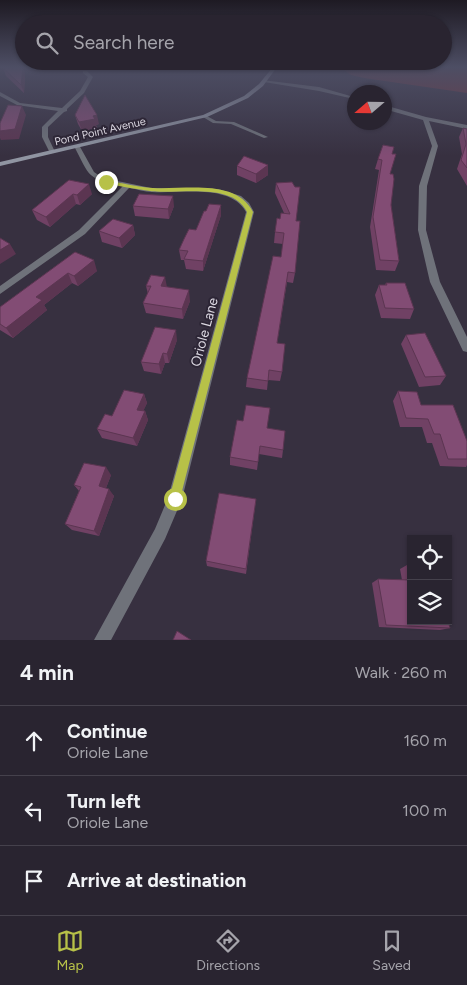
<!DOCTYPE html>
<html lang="en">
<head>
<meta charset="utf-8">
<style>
  :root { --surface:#292430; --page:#35303c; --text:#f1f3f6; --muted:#a5a4ab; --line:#45414c; --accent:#b7c148 }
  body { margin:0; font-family:Figtree,sans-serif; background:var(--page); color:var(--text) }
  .controls { position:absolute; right:15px; bottom:15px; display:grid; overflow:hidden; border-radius:0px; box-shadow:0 1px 4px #0004 }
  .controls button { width:45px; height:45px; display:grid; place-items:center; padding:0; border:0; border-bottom:1px solid var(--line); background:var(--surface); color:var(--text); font:25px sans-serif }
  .compass { position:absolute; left:347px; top:85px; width:45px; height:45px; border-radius:50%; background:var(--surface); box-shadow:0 1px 4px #0004; rotate:250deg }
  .stop { position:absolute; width:15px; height:15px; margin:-11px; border:4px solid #b7c148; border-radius:50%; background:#fff }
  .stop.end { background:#b7c148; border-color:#fff; box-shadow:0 1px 5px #0008 }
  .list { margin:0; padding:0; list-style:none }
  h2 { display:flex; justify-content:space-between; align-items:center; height:65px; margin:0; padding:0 20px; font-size:21px }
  h2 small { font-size:16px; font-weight:400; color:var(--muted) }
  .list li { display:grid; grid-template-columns:32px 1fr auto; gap:15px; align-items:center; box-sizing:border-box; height:70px; padding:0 20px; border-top:1px solid var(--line) }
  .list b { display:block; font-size:19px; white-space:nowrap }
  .list p { margin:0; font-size:16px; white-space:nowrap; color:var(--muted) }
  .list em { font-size:16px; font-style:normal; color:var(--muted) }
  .icon { flex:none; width:28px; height:28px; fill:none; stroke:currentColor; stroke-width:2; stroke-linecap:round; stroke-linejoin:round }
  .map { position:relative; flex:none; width:467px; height:640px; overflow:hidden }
  .search { position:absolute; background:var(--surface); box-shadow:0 1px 4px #0004; left:15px; right:15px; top:15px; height:55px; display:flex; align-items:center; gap:12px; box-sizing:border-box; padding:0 18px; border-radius:28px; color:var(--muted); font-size:19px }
  .sheet { height:275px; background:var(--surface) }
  nav { display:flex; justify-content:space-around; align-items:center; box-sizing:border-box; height:70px; border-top:1px solid var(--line); background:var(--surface); font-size:14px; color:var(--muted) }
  nav a { display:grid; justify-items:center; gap:2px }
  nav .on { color:var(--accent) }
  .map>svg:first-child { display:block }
  .green { fill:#74343e }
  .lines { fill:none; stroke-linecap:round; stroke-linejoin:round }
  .service { fill:#6f727a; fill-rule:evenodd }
  .minor { fill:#6f727a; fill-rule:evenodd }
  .secondary { fill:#9095a2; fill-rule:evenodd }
  .wall { fill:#704164 }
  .shaded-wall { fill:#5b3551 }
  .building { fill:#824c74; stroke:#5b3551 }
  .route { fill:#b7c148 }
  .labels { text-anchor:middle; stroke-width:4; stroke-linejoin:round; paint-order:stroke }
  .far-street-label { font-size:11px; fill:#dbd7e1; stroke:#2d2636 }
  .street-label { font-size:14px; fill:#dbd7e1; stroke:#2d2636 }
</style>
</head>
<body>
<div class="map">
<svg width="467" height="640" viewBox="0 0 467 640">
  <rect width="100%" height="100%" fill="#373040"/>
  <path class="green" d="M346 67H467V93L364 78 351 75 344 70Z"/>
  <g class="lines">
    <path class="service" d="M205 115 216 121 234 122 268 137 264 138 231 124 213 123 203 117V116Z"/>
    <path class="minor" d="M83 71H87L93 77 84 93 67 109V111L64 112 48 127V137L55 152 50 153 42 137V127L58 111 17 105 0 96V92L20 103 62 108 80 91 88 77 83 73Z
      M262 80 319 87 354 97V99L319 91 264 82Z
      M384 105 426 117 467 125V129L429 121 438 146 427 186 426 230 440 282 467 337V352L463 351 430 282 418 230 419 186 432 146 423 120 384 109Z
      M75 145H79L94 172 103 178 151 188 218 189 241 196 249 203 254 212 182 499 165 539 111 640H94L155 529 168 498 246 212C230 183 180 194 152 192 145 192 137 189 129 188L85 234 0 294V286L79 230 123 186C87 179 90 177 74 146Z"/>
    <path class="secondary" d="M273 67H277L263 86 248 98 207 117 0 166V162L203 115 244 96 259 84Z"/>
  </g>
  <path class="wall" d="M23 67 25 74 24 93 6 76 3 68Z
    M75 115 99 124 96 125 97 128 82 131 78 124Z
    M463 128 467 129V186L457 169 462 154 459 137Z
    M392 154 390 174 391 205 399 261 395 271 376 270 370 227 379 170 375 169 378 159Z
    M268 165V175L256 183 237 175V166Z
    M69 180 92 194 80 205 76 204 50 227 37 220 32 210Z
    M276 183 296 221 295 273 293 283 287 282 277 343 282 372 280 381 268 380 267 390 246 387 247 378 281 257 283 244 274 243 275 232 280 219 284 213 275 193Z
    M221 205V215L203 271 186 269 184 260H181L179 250 196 230 206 211Z
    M133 206H174L169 219 135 216Z
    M133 225 135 235 122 248 102 242 99 231Z
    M75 252 97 271 78 286 72 283 44 305 47 310 13 338 0 330V307Z
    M386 283 414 309 410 319 381 318 375 295 379 285H385Z
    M146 286 167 287 190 301 183 319 146 313 143 303 148 294Z
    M406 335 446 376 440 385 419 387 401 344Z
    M177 340 169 363H165L161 374 144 371 141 362Z
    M398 391 421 405 467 441V465L466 467 440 466 432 443H427L422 427H400L393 401Z
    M144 394 147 403 143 411H145L148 420 137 446 102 438 97 429 112 416Z
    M267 428 283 450 282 458 259 454 257 470 230 465V457Z
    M111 475 106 488 114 496 99 536 72 530 65 524 79 491 74 485Z
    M256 499 246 574 207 566 206 561Z
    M407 565 450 628 440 630 379 627 372 583 378 579 402 580 400 569Z"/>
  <path class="shaded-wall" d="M23 67 25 74 24 93 21 85Z
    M22 106 26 115 19 139 1 140 0 138V131Z
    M97 115 99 124 96 125 97 128 82 131 79 122Z
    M268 165V175L256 183V174Z
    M89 184 92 194 80 205 77 195Z
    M73 194 76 204 50 227 46 217Z
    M173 196 174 206 169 219 168 209Z
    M221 205V215L203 271V261Z
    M133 225 135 235 122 248 119 238Z
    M10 244 16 254 0 264V250Z
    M94 260 97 271 78 286 74 276Z
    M68 273 72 283 44 305 47 310 13 338 6 328 36 297Z
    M165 277 167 287 163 296 161 286Z
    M189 290 190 301 183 319 182 309Z
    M176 330 177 340 169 363 167 354Z
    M163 353 165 363 161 374 159 364Z
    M144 394 147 403 140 418 137 410Z
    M145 411 148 420 137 446 133 438Z
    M106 467 111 475 104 493 99 486Z
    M109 489 114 496 99 536 94 531Z"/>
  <path class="building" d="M23 67 21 85 3 68 19 67Z
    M85 95 97 115 93 116 95 119 79 122 75 115Z
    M8 105 22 106 15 129 0 131V123Z
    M463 128 467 129V168L461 160 466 144Z
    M383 145 394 147 392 154H396L390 174H393L394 179 391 205 399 261 380 260 373 217 382 160 378 159Z
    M244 156 268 165 256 174 237 166Z
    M69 180 89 184 77 195 73 194 46 217 32 210Z
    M292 182 295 187H300L296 221H300L295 273 288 272 277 343 285 344 282 372 269 370 268 381 247 378 273 256 281 257 284 233 275 232 277 218 280 219 281 213 290 214 276 183Z
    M139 194 173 196 168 209 133 206Z
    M209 204 221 205 203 261 184 259 188 251 179 250 184 239 189 229 196 230 204 211H206Z
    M113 219 133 225 119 238 99 231Z
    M0 238 10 244 0 250Z
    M75 252 94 260 74 276 68 273 36 297 42 300 6 328 0 324V307Z
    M151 275 165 277 161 286 189 290 182 309 143 303 151 286H146Z
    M386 283H405L414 309 385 308 379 285H387Z
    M155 327 176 330 167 354 163 353 159 364 141 362Z
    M425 333 446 376 425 377 406 335Z
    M124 390 144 394 137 410 145 411 133 438 97 429 105 414 112 416Z
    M398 391 417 392 421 405H453L467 441V459H448L440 434H434L428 419 406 418Z
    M246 405 270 408 267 428 285 431 283 450 260 446 258 462 230 457 237 420 243 421Z
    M84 463 106 467 99 486 109 489 94 531 65 524 81 487 74 485Z
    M219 493 256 499 246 569 206 561Z
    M407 565H411V621H448L450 628 386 625 378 579 410 580Z
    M177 631 191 640H173Z"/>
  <linearGradient id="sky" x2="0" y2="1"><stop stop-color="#1e1a23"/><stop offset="0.43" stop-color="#4d4e64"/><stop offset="1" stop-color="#4d4e64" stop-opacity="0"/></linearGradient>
  <rect width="467" height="156" fill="url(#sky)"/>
  <path class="route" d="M106 180C121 183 137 187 153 188 184 190 236 178 253 212L180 499 175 504 169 499 247 212C232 181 178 195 150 191 135 189 119 186 104 183Z"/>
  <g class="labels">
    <g class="far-street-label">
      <text transform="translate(100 131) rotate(-13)" y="4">Pond Point Avenue</text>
    </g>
    <g class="street-label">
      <text transform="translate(204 332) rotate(-75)" y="5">Oriole Lane</text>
    </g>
  </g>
</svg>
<div class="controls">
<button><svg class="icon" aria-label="locate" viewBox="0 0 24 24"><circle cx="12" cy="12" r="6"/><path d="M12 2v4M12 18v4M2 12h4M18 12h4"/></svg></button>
<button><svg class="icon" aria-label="layers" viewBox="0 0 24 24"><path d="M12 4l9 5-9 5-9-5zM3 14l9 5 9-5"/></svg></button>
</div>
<svg class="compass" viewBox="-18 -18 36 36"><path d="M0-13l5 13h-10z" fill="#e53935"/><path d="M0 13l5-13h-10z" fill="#a5a4ab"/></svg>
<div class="stop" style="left:175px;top:499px"></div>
<div class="stop end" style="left:106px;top:182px"></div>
<div class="search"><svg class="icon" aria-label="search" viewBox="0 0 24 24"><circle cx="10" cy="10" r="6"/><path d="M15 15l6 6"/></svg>Search here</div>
</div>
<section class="sheet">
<h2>4 min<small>Walk · 260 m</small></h2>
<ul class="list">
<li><svg class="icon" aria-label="ahead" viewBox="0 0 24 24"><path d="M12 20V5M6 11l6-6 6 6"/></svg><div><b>Continue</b><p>Oriole Lane</p></div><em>160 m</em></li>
<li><svg class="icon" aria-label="left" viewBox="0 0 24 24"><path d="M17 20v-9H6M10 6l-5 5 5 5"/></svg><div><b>Turn left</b><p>Oriole Lane</p></div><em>100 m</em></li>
<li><svg class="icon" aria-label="arrive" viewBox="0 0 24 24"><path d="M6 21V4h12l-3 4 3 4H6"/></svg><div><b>Arrive at destination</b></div></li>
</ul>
</section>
<nav>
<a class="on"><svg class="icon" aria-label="map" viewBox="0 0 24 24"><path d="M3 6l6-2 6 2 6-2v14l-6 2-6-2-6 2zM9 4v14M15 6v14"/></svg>Map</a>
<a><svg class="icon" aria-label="directions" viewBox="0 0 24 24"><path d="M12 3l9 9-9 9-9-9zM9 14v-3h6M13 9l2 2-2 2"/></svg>Directions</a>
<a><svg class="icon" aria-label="saved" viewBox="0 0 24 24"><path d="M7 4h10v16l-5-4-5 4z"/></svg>Saved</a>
</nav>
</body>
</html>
